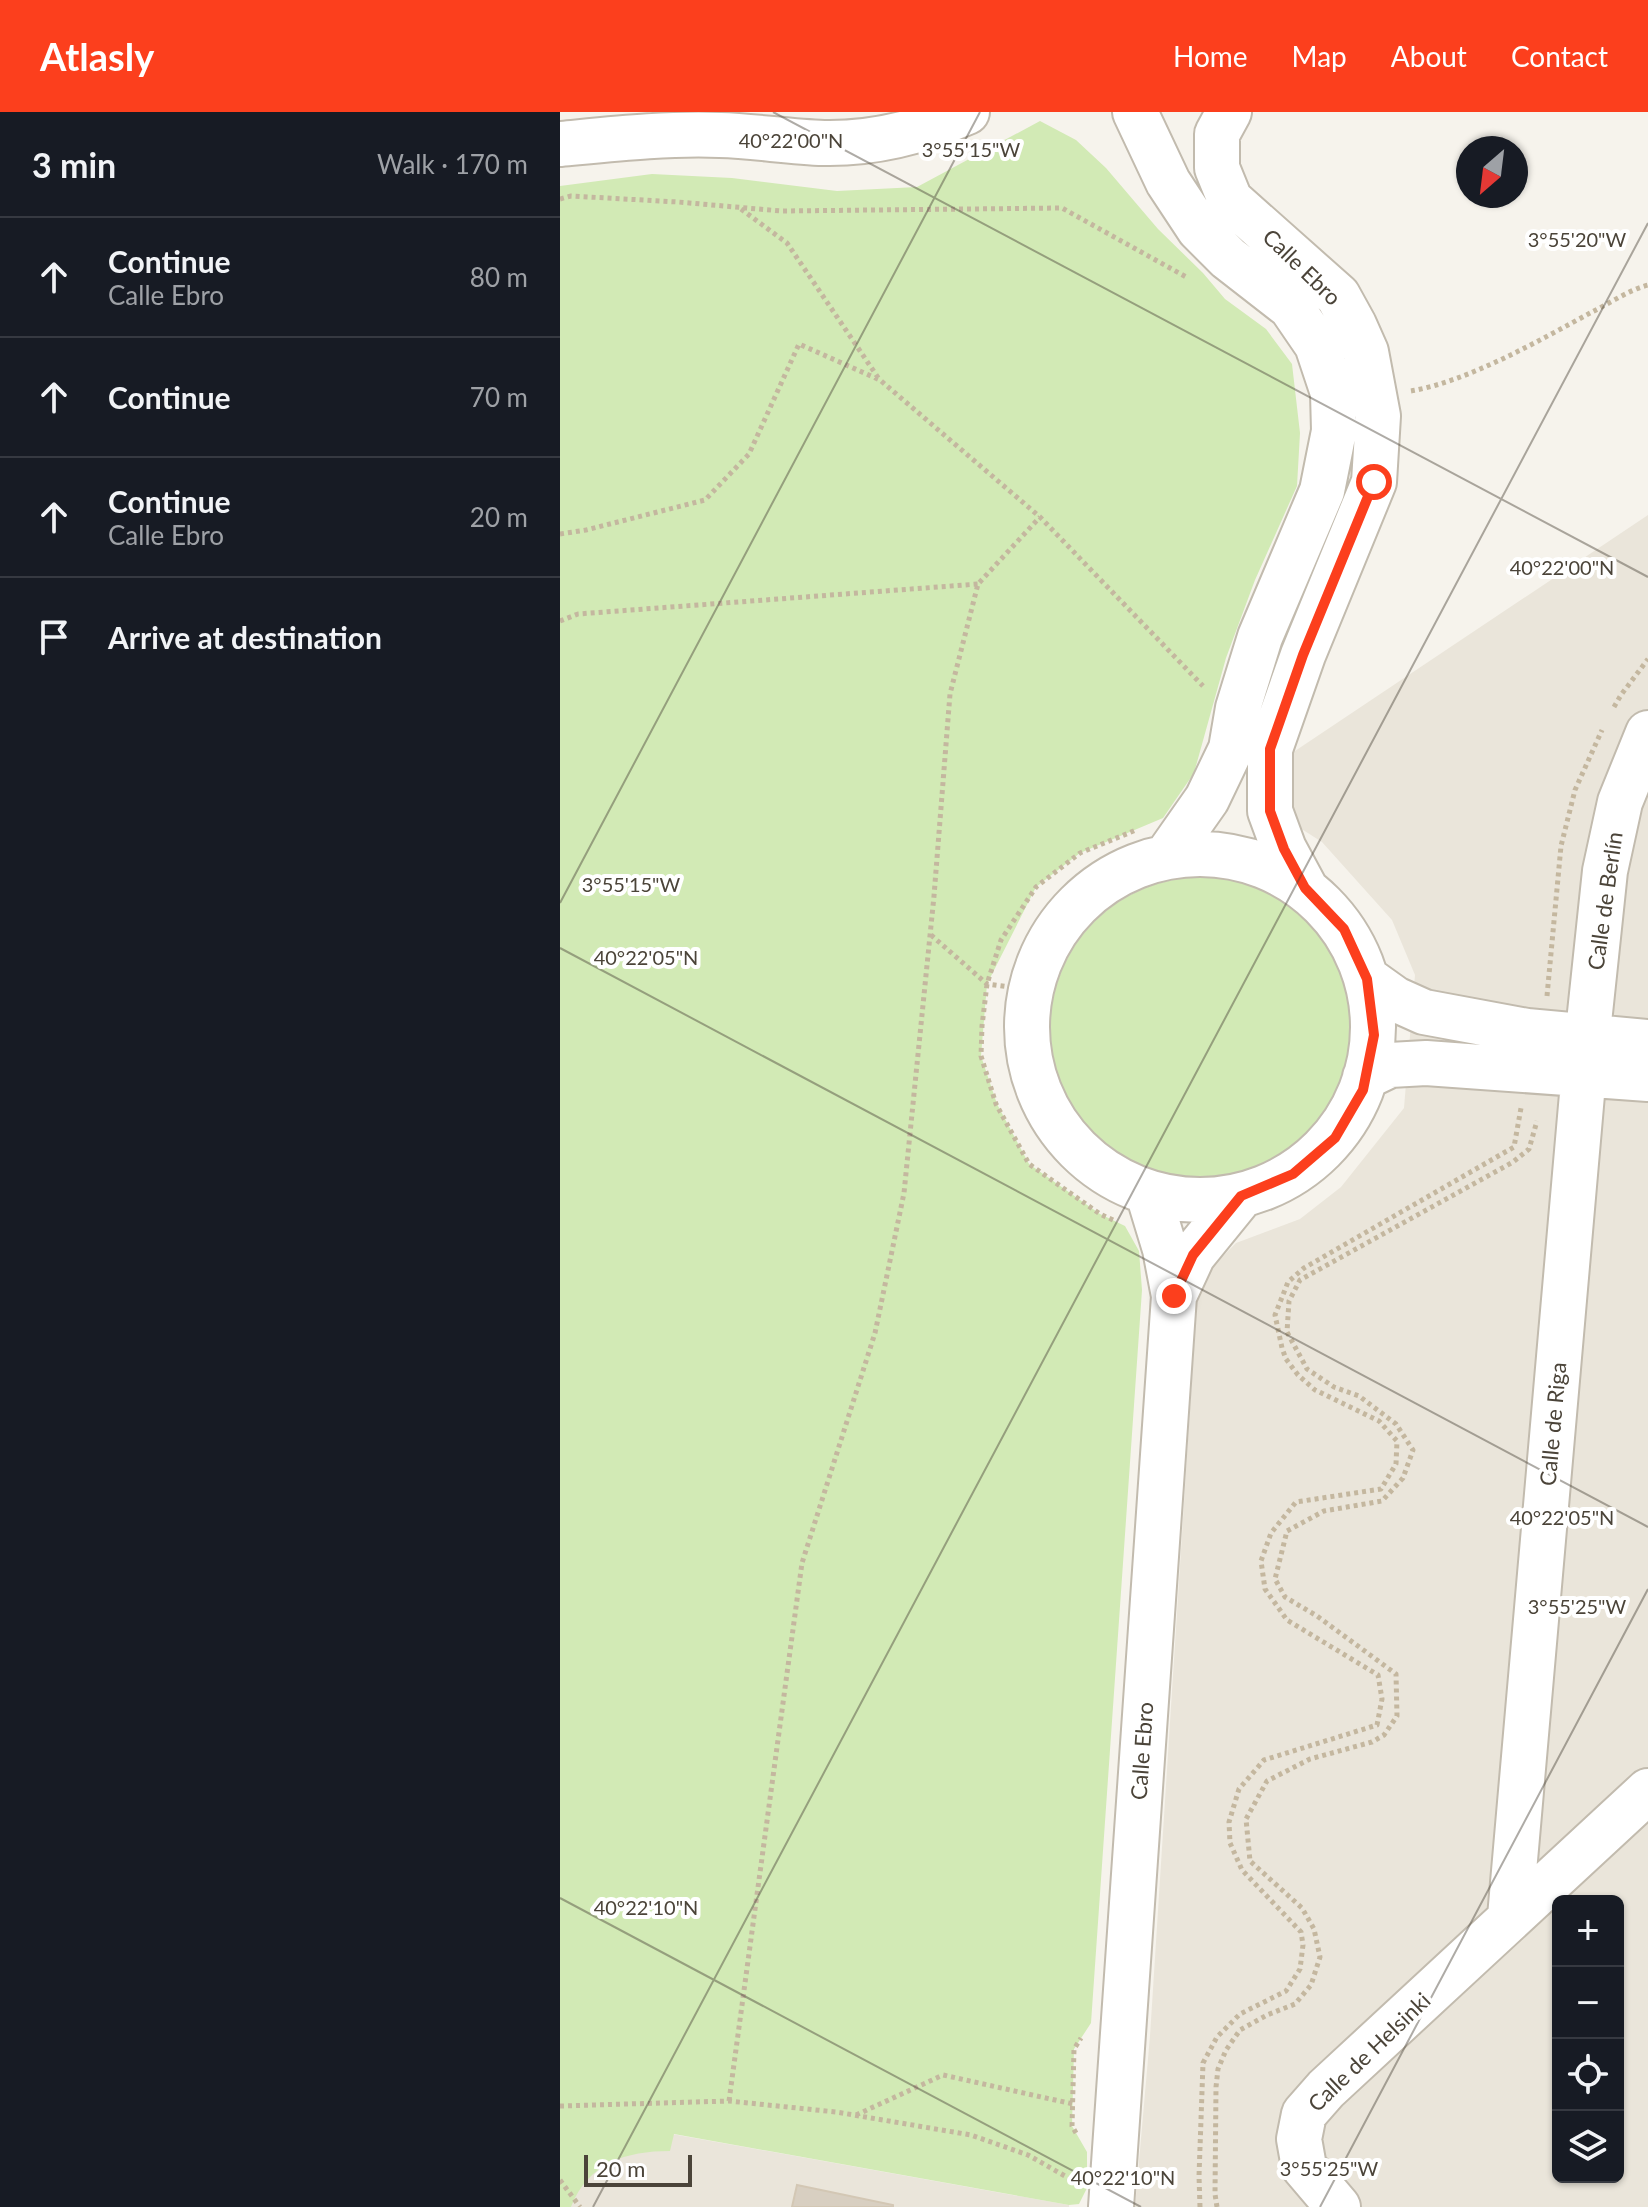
<!DOCTYPE html>
<html lang="en">
<head>
<meta charset="utf-8">
<style>
  :root { --surface:#171b24; --page:#20242c; --text:#f1f3f6; --muted:#9ea1a6; --line:#363941; --accent:#fc3f1d }
  body { margin:0; font-family:Lato,sans-serif; background:var(--page); color:var(--text) }
  .controls { position:absolute; right:24px; bottom:24px; display:grid; overflow:hidden; border-radius:12px; box-shadow:0 2px 6px #0004 }
  .controls button { width:72px; height:72px; display:grid; place-items:center; padding:0; border:0; border-bottom:2px solid var(--line); background:var(--surface); color:var(--text); font:40px sans-serif }
  .compass { position:absolute; left:896px; top:24px; width:72px; height:72px; border-radius:50%; background:var(--surface); box-shadow:0 2px 6px #0004; rotate:208deg }
  .scale { position:absolute; left:24px; bottom:20px; width:108px; box-sizing:border-box; padding-left:8px; border:4px solid #4b4439; border-top:0; font-size:22px; line-height:28px; white-space:nowrap; color:#4b4439; -webkit-text-stroke:6px #fff; paint-order:stroke }
  .stop { position:absolute; width:24px; height:24px; margin:-18px; border:6px solid #fc3f1d; border-radius:50%; background:#fff }
  .stop.end { background:#fc3f1d; border-color:#fff; box-shadow:0 2px 8px #0008 }
  .list { margin:0; padding:0; list-style:none }
  h2 { display:flex; justify-content:space-between; align-items:center; height:104px; margin:0; padding:0 32px; font-size:34px }
  h2 small { font-size:26px; font-weight:400; color:var(--muted) }
  .list li { display:grid; grid-template-columns:52px 1fr auto; gap:24px; align-items:center; box-sizing:border-box; height:120px; padding:0 32px; border-top:2px solid var(--line) }
  .list b { display:block; font-size:30px; white-space:nowrap }
  .list p { margin:0; font-size:26px; white-space:nowrap; color:var(--muted) }
  .list em { font-size:26px; font-style:normal; color:var(--muted) }
  .icon { flex:none; width:44px; height:44px; fill:none; stroke:currentColor; stroke-width:2; stroke-linecap:round; stroke-linejoin:round }
  .map { position:relative; flex:none; width:1088px; height:2095px; overflow:hidden }
  header { display:flex; align-items:center; gap:48px; box-sizing:border-box; height:112px; padding:0 40px; background:var(--accent); color:#fff }
  header strong { font-size:38px }
  nav { display:flex; gap:44px; margin-inline-start:auto; font-size:28px }
  main { display:flex }
  aside { flex:1; background:var(--surface) }
  .map>svg:first-child { display:block }
  .residential { fill:#eae5da; fill-rule:evenodd }
  .green { fill:#d2eab5 }
  .building { fill:#d8cfc1; stroke:#d3c7b4; stroke-width:2 }
  .lines { fill:none; stroke-linecap:round; stroke-linejoin:round }
  .minor-casing { stroke:#c2bbae; stroke-width:48 }
  .path { stroke:#c4b79f; stroke-width:5; stroke-dasharray:4 4; stroke-linecap:butt }
  .minor { stroke:#fff; stroke-width:44 }
  .route { stroke:#fc3f1d; stroke-width:10 }
  .ticks { fill:none; stroke:#4b4439; stroke-width:2; stroke-opacity:0.45 }
  .labels { text-anchor:middle; stroke-width:8; stroke-linejoin:round; paint-order:stroke }
  .street-label { font-size:22px; fill:#4b4439; stroke:#fff }
  .ticks-label { font-size:20px; text-anchor:middle; fill:#4b4439; stroke:#fff; stroke-width:8; stroke-linejoin:round; paint-order:stroke }
</style>
</head>
<body>
<header>
<strong>Atlasly</strong>
<nav><a>Home</a><a>Map</a><a>About</a><a>Contact</a></nav>
</header>
<main>
<aside>
<h2>3 min<small>Walk · 170 m</small></h2>
<ul class="list">
<li><svg class="icon" aria-label="ahead" viewBox="0 0 24 24"><path d="M12 20V5M6 11l6-6 6 6"/></svg><div><b>Continue</b><p>Calle Ebro</p></div><em>80 m</em></li>
<li><svg class="icon" aria-label="ahead" viewBox="0 0 24 24"><path d="M12 20V5M6 11l6-6 6 6"/></svg><div><b>Continue</b></div><em>70 m</em></li>
<li><svg class="icon" aria-label="ahead" viewBox="0 0 24 24"><path d="M12 20V5M6 11l6-6 6 6"/></svg><div><b>Continue</b><p>Calle Ebro</p></div><em>20 m</em></li>
<li><svg class="icon" aria-label="arrive" viewBox="0 0 24 24"><path d="M6 21V4h12l-3 4 3 4H6"/></svg><div><b>Arrive at destination</b></div></li>
</ul>
</aside>
<div class="map">
<svg width="1088" height="2095" viewBox="0 0 1088 2095">
  <rect width="100%" height="100%" fill="#f6f3ec"/>
  <path class="residential" d="M1088 403V2095H575L590 1924 637 1187 653 1154 676 1131 740 1107 781 1075 844 996 855 863 832 808 762 730 718 702 726 645ZM998 1789H1058V2065H998Z
    M0 2002 509 2093V2095H0Z"/>
  <path class="green" d="M480 9 516 28 546 56 598 117 643 161 665 187 706 217 732 252 740 321 737 374 695 468 666 546 634 661 603 706 520 741 476 775 427 872 421 944 437 992 469 1052 540 1102 565 1114 579 1139 582 1178 531 1911 514 1937 512 2014 527 2040V2076L519 2092 509 2093 114 2022 110 2039C66 2039 28 2051 11 2095H0V74L92 62 172 66 277 79 357 75Z
    M490 917a152 152 0 1 1 304 0a152 152 0 1 1-304 0Z"/>
  <path class="building" d="M237 2073 333 2093V2095H232Z"/>
  <g class="lines">
    <g class="minor-casing">
      <path id="minor" d="M575 0 608 70 639 117 668 146 731 195 757 233 773 281 774 319 762 379 700 525 678 596 671 637 647 687 607 744
        M669 0 657 22V56L670 88 778 184 794 213 806 240 818 304 814 370 743 543 710 637V699L724 737 745 776
        M0 32C53 27 106 21 160 23 195 24 229 30 264 31 315 32 361 20 407 0
        M467 915a173 173 0 1 1 346 0a173 173 0 1 1-346 0Z
        M807 867 835 887 864 900 967 919 1088 930
        M805 965 830 953 866 951 1088 967
        M614 1184 633 1143 681 1084
        M950 1805 1025 948 1045 759 1060 690 1088 621
        M551 2095 614 1184 605 1137 588 1081
        M778 2095 744 2055 739 2027 744 2002 766 1977 1088 1679"/>
    </g>
    <path class="path" d="M0 87 11 84 118 90 221 99 502 96 628 166
      M181 97 227 131 319 267
      M851 279C909 269 980 228 1032 200 1050 191 1069 178 1088 173
      M0 422 26 418 145 388 189 342 239 232 320 268 480 405 643 574
      M0 509 18 502 418 472
      M1054 595 1061 583 1088 547
      M371 823 427 872 472 878
      M987 884 1001 734 1015 678 1042 618
      M553 1108 540 1102 469 1052 436 992 421 944 422 914 427 872 441 828 476 775 520 741 576 718
      M169 1989 242 1451 315 1221 344 1081 374 784 390 582 418 472 480 405
      M0 1994 169 1989 276 2000 411 2023 468 2043 512 2068
      M296 2003 383 1963 513 1992
      M516 2021 512 2014 514 1937 521 1926
      M0 2068 20 2095
      M640 2095 639 2064 643 1951 657 1925 680 1902 726 1879 740 1857 743 1833 741 1820 682 1758 670 1731 669 1710 679 1677 704 1648 817 1613 822 1587 818 1563 727 1508 705 1477 701 1449 711 1421 736 1390 821 1377 836 1352 837 1329 819 1309 755 1278 738 1263 726 1247 722 1236 715 1203 728 1170 744 1156 954 1035 961 996
      M657 2095 655 2082 656 1975 658 1957 666 1938 680 1918 707 1903 735 1892 751 1873 760 1845 754 1817 742 1796 690 1749 686 1707 707 1669 750 1647 812 1630 824 1623 837 1604 836 1562 757 1504 725 1485 715 1467 727 1419 764 1399 822 1389 843 1366 853 1338 836 1312 799 1284 774 1275 747 1257 727 1220 729 1189 740 1168 953 1050 969 1037 977 1009"/>
    <use href="#minor" class="minor"/>
  </g>
  <g class="lines">
    <path class="route" d="M614 1184 633 1143 681 1084 733 1062 775 1026 803 978 814 923 807 867 784 817 745 776 724 737 710 699V637L743 543 814 370"/>
  </g>
  <path class="ticks" d="M213 0 1088 465M0 791 420 0M0 836 1088 1415M0 1786 581 2095M33 2095 1088 111M760 2095 1088 1477"/>
  <g class="labels">
    <g class="street-label">
      <text transform="translate(742 155) rotate(44)" y="8">Calle Ebro</text>
      <text transform="translate(1045 789) rotate(-82)" y="8">Calle de Berlín</text>
      <text transform="translate(993 1312) rotate(-85)" y="8">Calle de Riga</text>
      <text transform="translate(582 1639) rotate(-86)" y="8">Calle Ebro</text>
      <text transform="translate(809 1940) rotate(-44)" y="8">Calle de Helsinki</text>
    </g>
  </g>
  <g class="ticks-label">
    <text x="231" y="36">40°22'00"N</text>
    <text x="411" y="45">3°55'15"W</text>
    <text x="1017" y="135">3°55'20"W</text>
    <text x="1002" y="463">40°22'00"N</text>
    <text x="71" y="780">3°55'15"W</text>
    <text x="86" y="853">40°22'05"N</text>
    <text x="1002" y="1413">40°22'05"N</text>
    <text x="1017" y="1502">3°55'25"W</text>
    <text x="86" y="1803">40°22'10"N</text>
    <text x="769" y="2064">3°55'25"W</text>
    <text x="563" y="2073">40°22'10"N</text>
  </g>
</svg>
<div class="controls">
<button>+</button>
<button>−</button>
<button><svg class="icon" aria-label="locate" viewBox="0 0 24 24"><circle cx="12" cy="12" r="6"/><path d="M12 2v4M12 18v4M2 12h4M18 12h4"/></svg></button>
<button><svg class="icon" aria-label="layers" viewBox="0 0 24 24"><path d="M12 4l9 5-9 5-9-5zM3 14l9 5 9-5"/></svg></button>
</div>
<svg class="compass" viewBox="-18 -18 36 36"><path d="M0-13l5 13h-10z" fill="#e53935"/><path d="M0 13l5-13h-10z" fill="#9ea1a6"/></svg>
<div class="scale">20 m</div>
<div class="stop" style="left:814px;top:370px"></div>
<div class="stop end" style="left:614px;top:1184px"></div>
</div>
</main>
</body>
</html>
